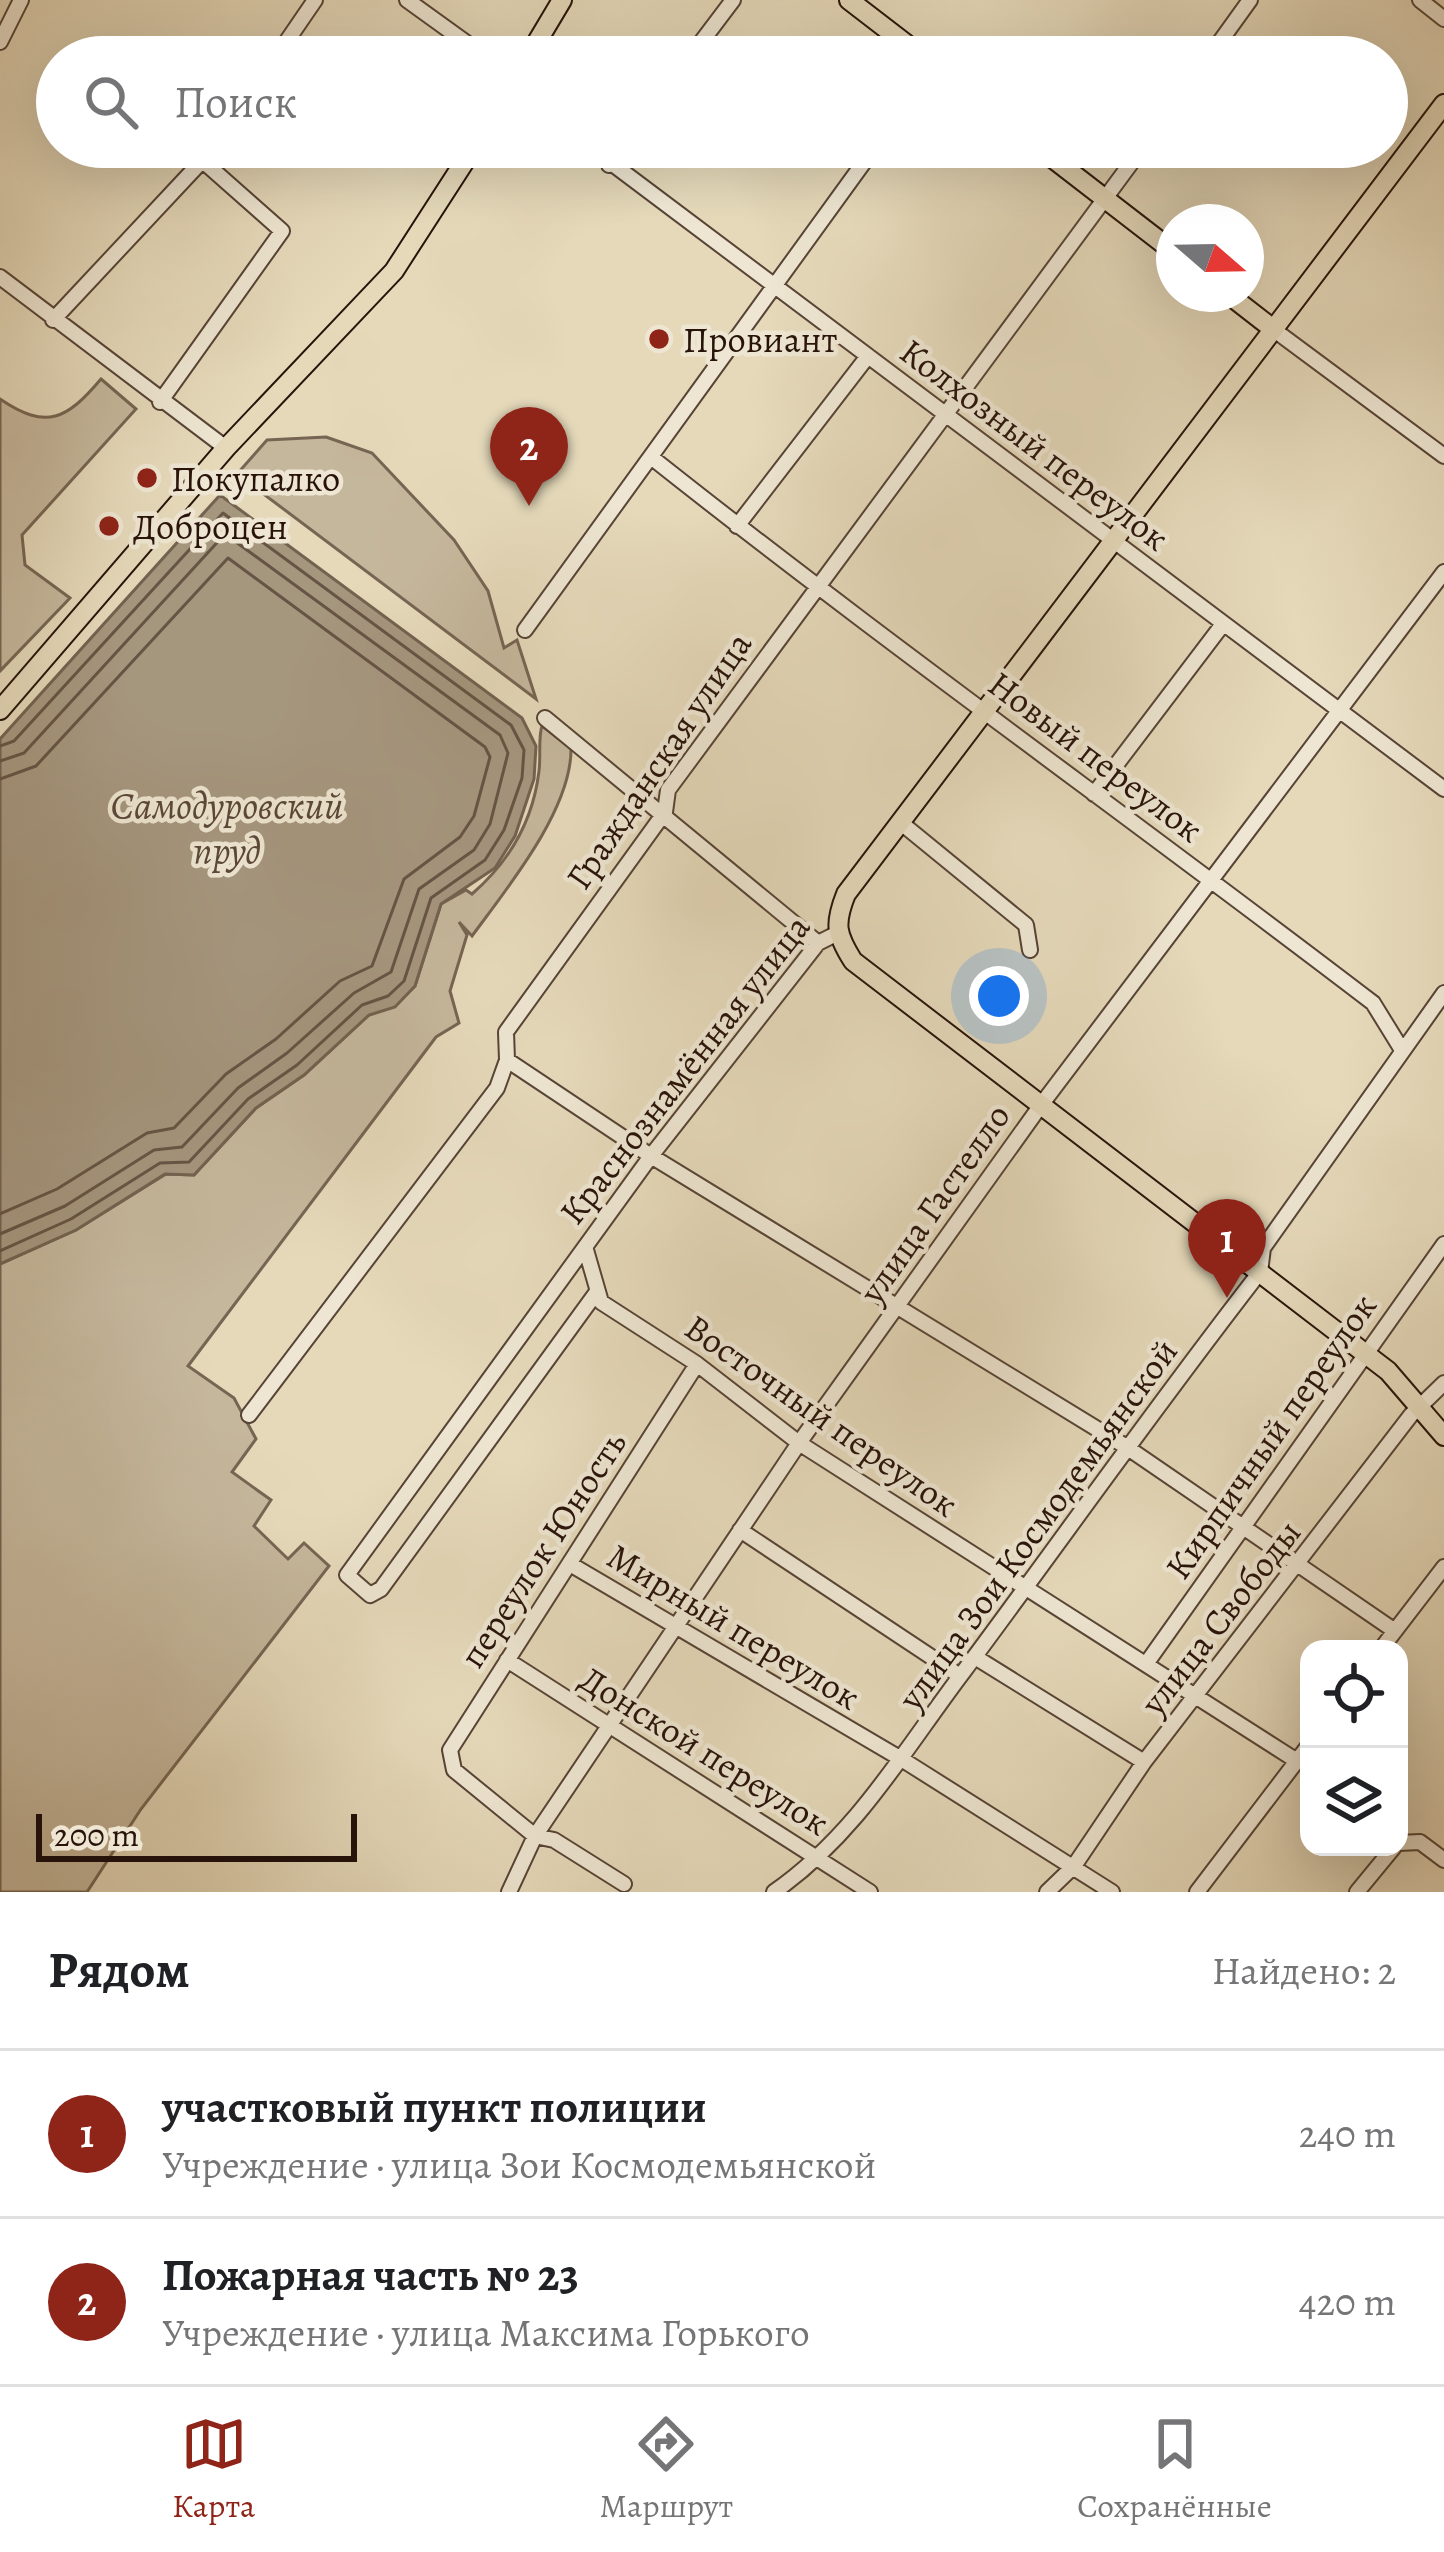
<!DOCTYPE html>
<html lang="ru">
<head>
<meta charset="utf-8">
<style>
  :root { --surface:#fff; --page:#f2f2f2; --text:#202124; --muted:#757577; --line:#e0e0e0; --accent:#8f2418 }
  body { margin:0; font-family:Alegreya,serif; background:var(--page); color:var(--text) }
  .controls { position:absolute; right:36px; bottom:36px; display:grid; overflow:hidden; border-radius:24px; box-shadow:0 12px 48px #0002 }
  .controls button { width:108px; height:108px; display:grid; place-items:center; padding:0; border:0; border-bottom:3px solid var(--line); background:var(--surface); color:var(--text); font:60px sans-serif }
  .compass { position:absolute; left:1156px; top:204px; width:108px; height:108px; border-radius:50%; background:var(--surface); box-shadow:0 12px 48px #0002; rotate:110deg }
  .scale { position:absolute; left:36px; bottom:30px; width:321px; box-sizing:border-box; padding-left:12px; border:6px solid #28130a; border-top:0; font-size:33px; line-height:42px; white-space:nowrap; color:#28130a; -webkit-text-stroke:9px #eee6d2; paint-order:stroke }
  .you { position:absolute; left:999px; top:996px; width:42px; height:42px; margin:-30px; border:9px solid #fff; border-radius:50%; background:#1a73e8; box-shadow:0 0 0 18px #1a73e833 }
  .badge { display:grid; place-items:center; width:78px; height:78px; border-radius:50%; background:var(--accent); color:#fff; font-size:39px; font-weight:700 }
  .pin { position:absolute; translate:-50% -99px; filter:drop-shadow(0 3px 6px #0008) }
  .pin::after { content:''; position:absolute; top:63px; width:42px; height:36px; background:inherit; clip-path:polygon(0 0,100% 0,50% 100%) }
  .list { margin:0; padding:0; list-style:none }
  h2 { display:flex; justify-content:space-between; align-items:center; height:156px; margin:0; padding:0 48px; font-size:51px }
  h2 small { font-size:39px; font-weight:400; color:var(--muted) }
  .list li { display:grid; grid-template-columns:78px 1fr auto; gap:36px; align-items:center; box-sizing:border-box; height:168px; padding:0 48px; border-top:3px solid var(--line) }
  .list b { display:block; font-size:45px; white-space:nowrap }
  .list p { margin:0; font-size:39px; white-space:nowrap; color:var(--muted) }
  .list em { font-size:39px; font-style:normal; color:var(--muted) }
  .icon { flex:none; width:66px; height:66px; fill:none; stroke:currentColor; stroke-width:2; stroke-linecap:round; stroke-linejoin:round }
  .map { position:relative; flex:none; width:1444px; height:1892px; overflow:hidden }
  .search { position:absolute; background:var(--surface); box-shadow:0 12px 48px #0002; left:36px; right:36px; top:36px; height:132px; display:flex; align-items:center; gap:30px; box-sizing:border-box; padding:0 42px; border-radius:66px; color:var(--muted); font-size:45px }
  .sheet { height:492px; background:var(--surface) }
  nav { display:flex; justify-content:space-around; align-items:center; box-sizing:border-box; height:168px; border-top:3px solid var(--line); background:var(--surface); font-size:33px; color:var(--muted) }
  nav a { display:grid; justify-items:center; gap:6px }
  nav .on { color:var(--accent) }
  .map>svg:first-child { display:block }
  .green { fill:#c5b79c; stroke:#766553; stroke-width:3 }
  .water { fill:#a5967e; stroke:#736250; stroke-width:3 }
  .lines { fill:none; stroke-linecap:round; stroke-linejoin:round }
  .shore { stroke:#665444; stroke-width:3 }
  .minor-casing { stroke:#574436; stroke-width:18 }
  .major-casing { stroke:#28130a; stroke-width:22 }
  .minor { stroke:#eee6d2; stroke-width:14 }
  .major { stroke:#e5d9ba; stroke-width:18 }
  .poi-dot { fill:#8f2418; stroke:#eee6d2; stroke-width:4.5 }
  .labels { text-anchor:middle; stroke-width:9; stroke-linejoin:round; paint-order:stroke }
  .poi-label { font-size:36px; fill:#28130a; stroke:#eee6d2; text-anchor:start }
  .street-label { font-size:36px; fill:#28130a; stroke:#eee6d2 }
  .water-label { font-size:39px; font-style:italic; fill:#5a4738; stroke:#eee6d2 }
</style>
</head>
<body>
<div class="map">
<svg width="1444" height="1892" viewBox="0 0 1444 1892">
  <rect width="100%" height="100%" fill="#e5d9ba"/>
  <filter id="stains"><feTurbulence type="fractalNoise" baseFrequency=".00167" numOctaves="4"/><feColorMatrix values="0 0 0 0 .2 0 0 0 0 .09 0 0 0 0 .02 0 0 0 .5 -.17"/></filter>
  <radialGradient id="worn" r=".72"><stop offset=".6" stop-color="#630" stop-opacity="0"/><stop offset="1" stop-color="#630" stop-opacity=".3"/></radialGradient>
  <path class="green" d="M101 379 136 409 22 535 25 565 70 598 0 671V399C47 431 67 419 101 379Z
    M326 437 372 453 454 540 488 591 504 648 517 640 536 699 237 474 267 440Z
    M542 726 571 748C572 809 508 887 472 936L459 922 467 935 450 991 459 1023 436 1037 188 1366 234 1398 256 1439 232 1472 271 1500 254 1526 288 1559 304 1543 329 1566 141 1809 87 1892H0V1264L76 1230 166 1174 194 1175 256 1108 304 1075 369 1015 395 1006 415 986 441 904 466 890 472 894C510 861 533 822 539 771 541 757 538 737 542 726Z"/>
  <path class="water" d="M220 495 522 718 536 746 534 779 515 836 495 868 441 904 415 986 395 1007 369 1015 304 1075 256 1108 194 1175 165 1174 76 1230 0 1264V739Z"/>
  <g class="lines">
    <path class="shore" d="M0 746 14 741 223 513 511 725 524 750 522 778 504 830 485 860 431 898 404 981 388 996 362 1005 297 1065 248 1099 189 1162 160 1163 71 1219 0 1251
      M0 761 24 753 225 534 500 735 508 753 490 824 474 850 419 889 391 972 354 993 287 1053 238 1088 182 1147 154 1150 65 1206 0 1234
      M0 779 36 766 228 558 485 747 490 757 474 816 460 837 404 879 372 966 340 981 276 1039 226 1074 174 1128 147 1133 57 1189 0 1214"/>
    <g class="minor-casing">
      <path id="minor" d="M407 0 486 57
        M1420 0 1444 19
        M0 42 21 0
        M276 57 315 0
        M690 57 733 0
        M1209 57 1250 0
        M590 147 1444 789
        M609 165 622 147
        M0 277 226 448
        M53 320 215 147
        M1273 329 1444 456
        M160 402 282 231 204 162
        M651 457C888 645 1134 820 1373 1003L1402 1050
        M737 526 868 356
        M525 630 875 147
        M545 718 818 943
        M1094 794 1223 624
        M900 822 1026 925 1030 950
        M507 1060 651 1156 1125 1446 1395 1631
        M586 1250 601 1302 697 1364 799 1443 1297 1761
        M596 1293 381 1589 370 1595 347 1575 651 1156 818 943 836 934
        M249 1415 497 1088 507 1060 506 1032 665 812 668 790 1143 147
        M740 1530 960 1676
        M570 1564 903 1760 1112 1892
        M1381 1649 1444 1567
        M975 1657 1144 1762
        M507 1660 870 1892
        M1146 1664 1444 1244
        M1399 1843 1420 1842 1444 1860
        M624 1884 554 1840 535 1836 454 1770 450 1750 697 1364
        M509 1892 535 1836 799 1443 1041 1105 1444 572
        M774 1892C857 1834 904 1750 964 1671 1063 1538 1158 1403 1260 1272L1263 1248 1444 993
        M1047 1892 1074 1866 1144 1762 1411 1415 1444 1383
        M1197 1892 1309 1745
        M1357 1892 1394 1847"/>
    </g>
    <g class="major-casing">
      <path id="major" d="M849 0 923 57
        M528 57 562 0
        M1444 104 846 894C834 924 836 934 853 961L1388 1371 1444 1436
        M1038 147 1174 252
        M1228 294 1273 329
        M0 710 226 448 394 271 474 147"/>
    </g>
    <use href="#minor" class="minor"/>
    <use href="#major" class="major"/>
  </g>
  <g class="poi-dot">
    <circle cx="659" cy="339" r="12"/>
    <circle cx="147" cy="478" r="12"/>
    <circle cx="109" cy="526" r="12"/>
  </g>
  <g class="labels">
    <g class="poi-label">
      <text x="683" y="352">Провиант</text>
      <text x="171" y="491">Покупалко</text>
      <text x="133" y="539">Доброцен</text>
    </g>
    <g class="street-label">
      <text transform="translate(1035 444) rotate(37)" y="13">Колхозный переулок</text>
      <text transform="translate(1096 756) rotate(37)" y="13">Новый переулок</text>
      <text transform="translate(658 760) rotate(-56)" y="13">Гражданская улица</text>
      <text transform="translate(684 1069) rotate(-52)" y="13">Краснознамённая улица</text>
      <text transform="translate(934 1203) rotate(-55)" y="13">улица Гастелло</text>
      <text transform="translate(822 1415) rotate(35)" y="13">Восточный переулок</text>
      <text transform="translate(1270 1436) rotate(-55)" y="13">Кирпичный переулок</text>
      <text transform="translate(1037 1524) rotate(-54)" y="13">улица Зои Космодемьянской</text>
      <text transform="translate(542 1549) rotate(-57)" y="13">переулок Юность</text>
      <text transform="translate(1220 1617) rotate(-52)" y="13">улица Свободы</text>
      <text transform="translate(734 1626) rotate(31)" y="13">Мирный переулок</text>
      <text transform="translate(705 1750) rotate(32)" y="13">Донской переулок</text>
    </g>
    <g class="water-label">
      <text x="227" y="819">Самодуровский<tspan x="227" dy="45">пруд</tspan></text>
    </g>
  </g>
  <rect width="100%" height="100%" filter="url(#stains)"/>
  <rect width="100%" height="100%" fill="url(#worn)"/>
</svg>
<div class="controls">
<button><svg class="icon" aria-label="locate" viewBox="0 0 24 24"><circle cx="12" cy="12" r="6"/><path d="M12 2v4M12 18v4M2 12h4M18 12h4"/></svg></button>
<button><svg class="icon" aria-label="layers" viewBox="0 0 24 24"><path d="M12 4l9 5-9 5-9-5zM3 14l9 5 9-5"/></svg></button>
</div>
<svg class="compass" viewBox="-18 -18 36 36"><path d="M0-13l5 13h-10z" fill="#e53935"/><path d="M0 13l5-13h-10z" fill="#757577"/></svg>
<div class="scale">200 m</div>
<div class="you"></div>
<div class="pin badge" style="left:1227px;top:1298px">1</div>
<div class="pin badge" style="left:529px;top:506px">2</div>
<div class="search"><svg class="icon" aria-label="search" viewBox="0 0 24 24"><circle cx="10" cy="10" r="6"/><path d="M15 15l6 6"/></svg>Поиск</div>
</div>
<section class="sheet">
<h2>Рядом<small>Найдено: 2</small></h2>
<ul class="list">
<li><span class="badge">1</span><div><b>участковый пункт полиции</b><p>Учреждение · улица Зои Космодемьянской</p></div><em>240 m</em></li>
<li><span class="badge">2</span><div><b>Пожарная часть № 23</b><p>Учреждение · улица Максима Горького</p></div><em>420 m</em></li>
</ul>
</section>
<nav>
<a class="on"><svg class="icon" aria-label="map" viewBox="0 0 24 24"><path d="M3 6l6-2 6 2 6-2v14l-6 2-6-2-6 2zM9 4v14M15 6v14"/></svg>Карта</a>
<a><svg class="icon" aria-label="directions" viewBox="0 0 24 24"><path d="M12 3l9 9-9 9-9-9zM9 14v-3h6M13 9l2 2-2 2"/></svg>Маршрут</a>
<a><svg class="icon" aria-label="saved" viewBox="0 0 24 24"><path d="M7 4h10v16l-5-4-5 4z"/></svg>Сохранённые</a>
</nav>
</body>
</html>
